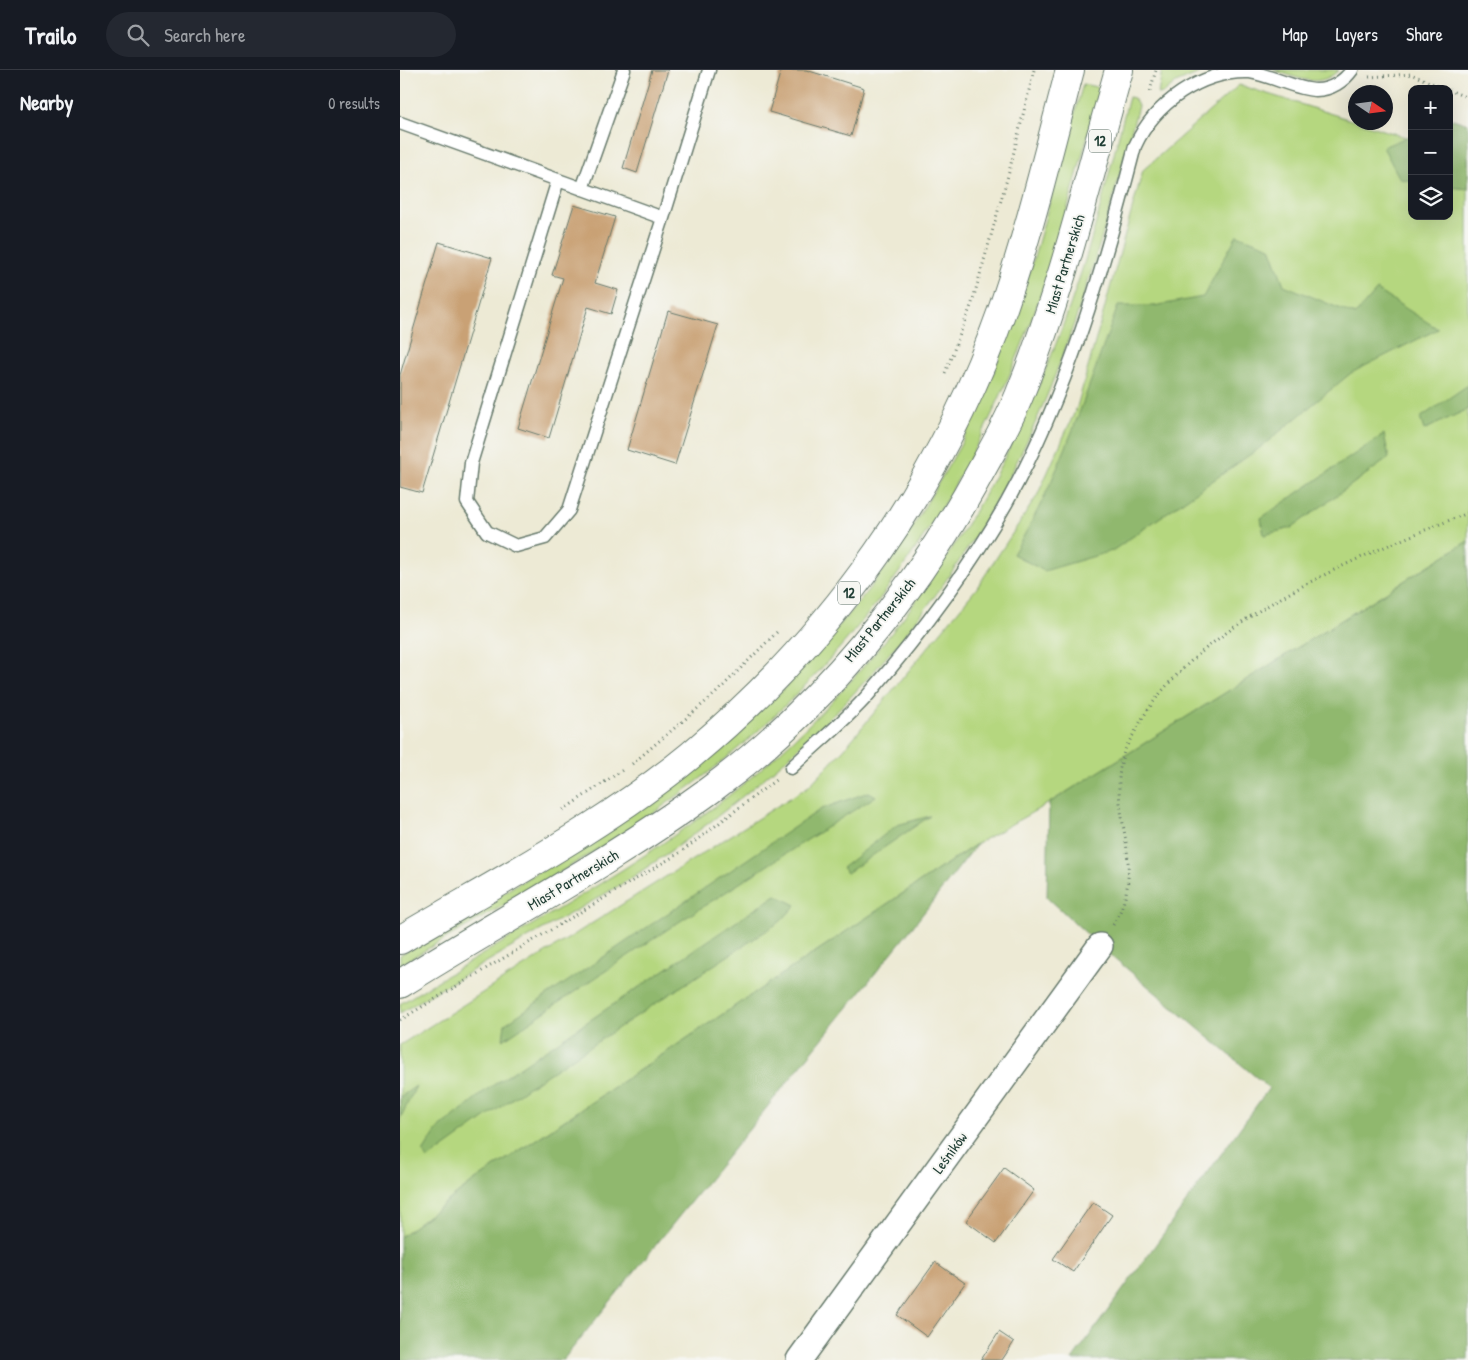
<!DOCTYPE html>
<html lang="en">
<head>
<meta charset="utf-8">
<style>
  :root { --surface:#171b24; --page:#242831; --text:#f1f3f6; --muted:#9ea1a6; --line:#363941 }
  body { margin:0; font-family:"Patrick Hand",sans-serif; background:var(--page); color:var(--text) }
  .controls { position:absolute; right:15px; top:15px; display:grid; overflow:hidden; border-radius:10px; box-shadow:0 5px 20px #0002 }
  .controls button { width:45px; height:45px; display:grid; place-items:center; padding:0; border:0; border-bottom:1px solid var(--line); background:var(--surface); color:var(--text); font:25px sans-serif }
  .compass { position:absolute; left:948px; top:15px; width:45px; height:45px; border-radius:50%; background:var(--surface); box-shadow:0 5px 20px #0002; rotate:103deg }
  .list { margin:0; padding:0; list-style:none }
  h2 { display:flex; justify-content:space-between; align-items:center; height:65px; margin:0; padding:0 20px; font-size:21px }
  h2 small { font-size:16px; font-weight:400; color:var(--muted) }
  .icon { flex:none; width:28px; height:28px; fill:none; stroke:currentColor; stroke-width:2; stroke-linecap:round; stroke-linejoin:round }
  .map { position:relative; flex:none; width:1068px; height:1290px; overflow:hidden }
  header { display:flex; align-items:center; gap:30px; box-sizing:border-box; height:70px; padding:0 25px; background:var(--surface); border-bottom:1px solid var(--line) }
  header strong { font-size:24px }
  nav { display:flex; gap:28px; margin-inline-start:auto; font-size:18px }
  .search { width:350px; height:45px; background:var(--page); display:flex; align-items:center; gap:12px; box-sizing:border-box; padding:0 18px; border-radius:28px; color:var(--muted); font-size:19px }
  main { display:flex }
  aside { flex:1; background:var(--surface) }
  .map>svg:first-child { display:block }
  .green { fill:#b5d77f; stroke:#6a8a5a }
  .forest { fill:#90b86e; stroke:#587a51 }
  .building { fill:#c9a174 }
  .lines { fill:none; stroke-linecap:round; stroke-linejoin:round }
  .service-casing { stroke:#677a6c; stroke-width:15 }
  .minor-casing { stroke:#677a6c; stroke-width:28 }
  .primary-casing { stroke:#677a6c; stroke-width:30 }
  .path { stroke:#677a6c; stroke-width:3; stroke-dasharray:1 4; stroke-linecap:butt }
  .service { stroke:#fff; stroke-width:12 }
  .minor { stroke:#fff; stroke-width:25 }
  .primary { stroke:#fff; stroke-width:28 }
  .labels { text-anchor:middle; stroke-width:4; stroke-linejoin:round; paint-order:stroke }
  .shield { fill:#f6f6f2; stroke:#60746d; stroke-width:1 }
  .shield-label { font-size:14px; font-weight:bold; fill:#1f3d34 }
  .street-label { font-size:15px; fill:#1f3d34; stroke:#f6f6f2 }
</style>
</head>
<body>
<header>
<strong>Trailo</strong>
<div class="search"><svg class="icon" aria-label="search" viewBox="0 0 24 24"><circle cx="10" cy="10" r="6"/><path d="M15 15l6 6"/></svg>Search here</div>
<nav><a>Map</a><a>Layers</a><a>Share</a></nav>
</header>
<main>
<aside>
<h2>Nearby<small>0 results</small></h2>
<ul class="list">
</ul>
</aside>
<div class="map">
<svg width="1068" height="1290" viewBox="0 0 1068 1290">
  <rect width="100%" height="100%" fill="#f6f6f2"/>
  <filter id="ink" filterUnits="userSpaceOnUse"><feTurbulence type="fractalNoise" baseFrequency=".02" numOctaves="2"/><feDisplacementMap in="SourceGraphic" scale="10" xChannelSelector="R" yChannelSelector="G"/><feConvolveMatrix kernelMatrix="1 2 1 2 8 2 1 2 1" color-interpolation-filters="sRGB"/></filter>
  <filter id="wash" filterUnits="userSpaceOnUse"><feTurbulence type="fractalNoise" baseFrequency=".0096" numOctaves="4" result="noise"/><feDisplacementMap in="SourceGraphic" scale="20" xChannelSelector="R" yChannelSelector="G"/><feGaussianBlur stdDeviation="1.12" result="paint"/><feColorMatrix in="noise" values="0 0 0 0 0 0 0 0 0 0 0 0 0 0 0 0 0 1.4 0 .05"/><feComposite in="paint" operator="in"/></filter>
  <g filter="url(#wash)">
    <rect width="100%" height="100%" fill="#edead5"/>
    <path class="green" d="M762 0H806L776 13 764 23 758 24Z
      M873 0H939C918 20 897 7 873 0Z
      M683 14 701 18C680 91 662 166 636 238 571 419 465 578 313 699 217 775 105 833 0 895V885L207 760 343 656 382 621 450 543 486 497 512 458 560 376 595 299 631 198Z
      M839 15 1012 69V146H1049V81L1068 87V471L649 733 578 773 77 1109 0 1167V975L409 716 445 678 576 519 637 426 677 337 743 100Z
      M729 27 734 28 738 36C712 135 685 233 646 328 563 529 421 680 243 800 211 822 176 840 143 859 95 887 47 915 0 943V934C98 873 201 818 295 751 478 619 607 428 677 215 698 153 712 89 729 27Z"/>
    <path class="forest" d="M1053 49 1068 54V119L1049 117V51Z
      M1012 65V111L1000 109 983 77Z
      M837 165 870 177 884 215 955 245 977 220 1038 259 951 303 861 377 712 481 644 501 613 484C660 409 687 319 718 236H754L803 227Z
      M1068 315V339L1024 360 1020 348Z
      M984 364 989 388 891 458 864 465 861 448Z
      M1068 471V1290H672L869 1018 700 876 647 827 649 733Z
      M469 722 476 726 268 859 103 970 105 954 421 739Z
      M530 746 447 803 442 798 497 755Z
      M578 773 511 859 163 1290H0V1167L77 1109Z
      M376 825 396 835 381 851 127 1018 28 1089 23 1082 37 1060 86 1020Z
      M16 1016 0 1049V1027Z"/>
    <g id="blocks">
      <path class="building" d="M252 0H268L237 103 223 98Z
        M381 0H406L464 18 451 66 369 42Z
        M174 135 215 147 195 213 218 220 211 244 188 237 149 368 118 358 163 208 152 205Z
        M39 172 92 188 22 423 0 417V305Z
        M268 241 318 255 275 395 227 380Z
        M604 1098 634 1120 596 1173 566 1151Z
        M693 1132 712 1145 673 1202 653 1189Z
        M535 1192 565 1213 527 1267 497 1245Z
        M599 1262 614 1272 602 1290H581Z"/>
    </g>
  </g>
  <g filter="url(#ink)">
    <use href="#blocks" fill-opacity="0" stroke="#677a6c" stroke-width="1"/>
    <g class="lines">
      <g class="service-casing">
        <path id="service" d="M0 53 158 110
          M182 119 224 0
          M263 148 169 440 145 468 116 476 87 462 67 432 71 393 158 110 263 148 309 0
          M391 698C416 674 445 651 468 625 517 568 570 498 607 432 668 323 704 196 735 76 754 34 801 0 850 2 870 5 898 20 916 20 931 20 944 11 952 0"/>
      </g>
      <g class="minor-casing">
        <path id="minor" d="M399 1290 700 876"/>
      </g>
      <g class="primary-casing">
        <path id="primary" d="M0 870C96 813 205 756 291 685 434 566 541 414 603 238 630 160 649 79 670 0
          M0 914C104 849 211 792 310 720 424 636 517 520 583 397 596 374 609 350 619 326 662 220 688 110 719 0"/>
      </g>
      <path class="path" d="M969 7 1011 4 1045 19
        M1049 20 1068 28
        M750 21 756 0
        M545 303 572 233 609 102 634 0
        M232 694 316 623 377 562
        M163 740 224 699
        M713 855C750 795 706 743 723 685 726 675 733 666 737 658 793 552 961 485 1068 443
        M0 950 281 782 377 709"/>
      <use href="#service" class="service"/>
      <use href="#minor" class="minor"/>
      <use href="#primary" class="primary"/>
    </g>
  </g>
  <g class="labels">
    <g class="shield">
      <rect x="689" y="59.5" width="22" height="23" rx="4"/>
      <rect x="438" y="511.5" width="22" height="23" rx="4"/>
    </g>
    <g class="shield-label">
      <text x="700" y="76">12</text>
      <text x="449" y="528">12</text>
    </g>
    <g class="street-label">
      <text transform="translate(665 194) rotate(-73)" y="5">Miast Partnerskich</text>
      <text transform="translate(480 550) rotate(-51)" y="5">Miast Partnerskich</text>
      <text transform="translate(173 810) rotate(-31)" y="5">Miast Partnerskich</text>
      <text transform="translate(550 1083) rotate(-54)" y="5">Leśników</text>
    </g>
  </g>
</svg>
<div class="controls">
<button>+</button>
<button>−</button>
<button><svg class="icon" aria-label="layers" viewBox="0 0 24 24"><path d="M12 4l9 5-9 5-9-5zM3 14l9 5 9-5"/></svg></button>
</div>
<svg class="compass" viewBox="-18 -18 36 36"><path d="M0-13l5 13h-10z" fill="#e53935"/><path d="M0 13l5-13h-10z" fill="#9ea1a6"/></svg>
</div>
</main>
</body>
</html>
